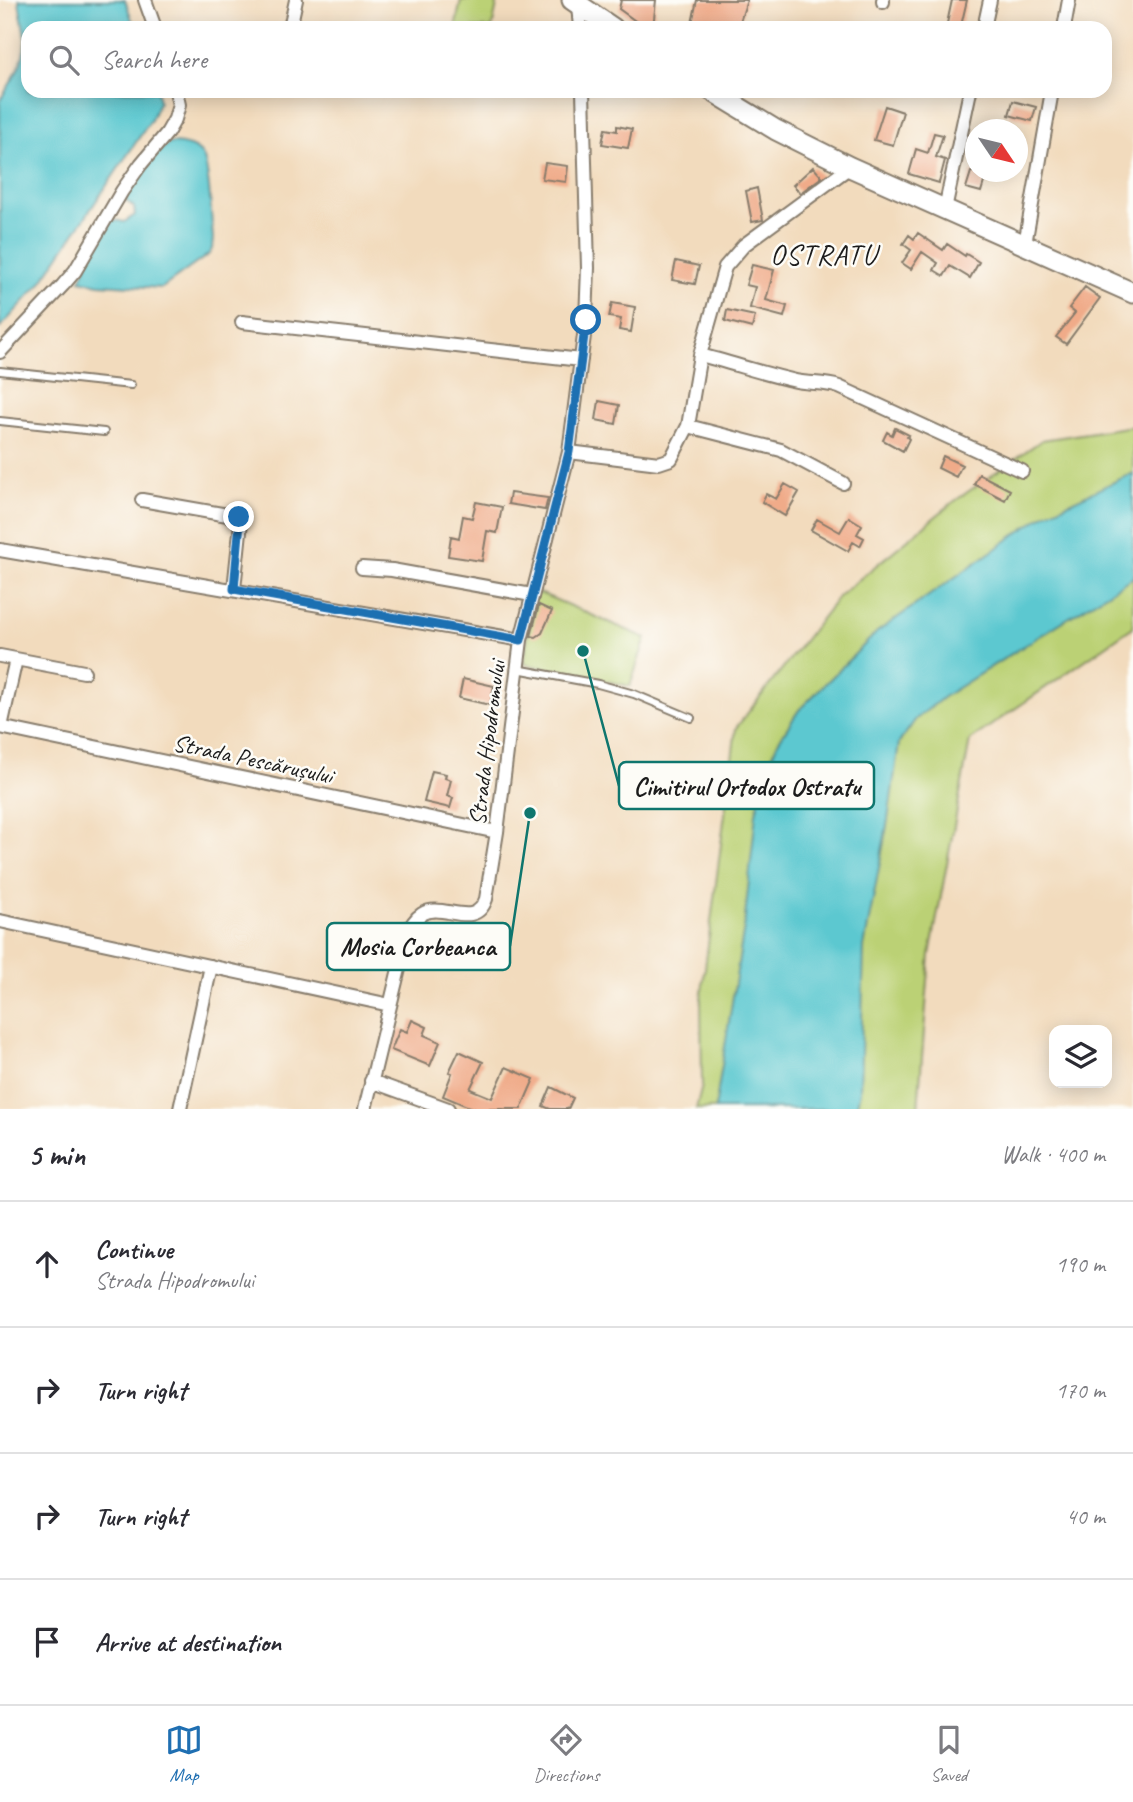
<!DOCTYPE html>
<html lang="en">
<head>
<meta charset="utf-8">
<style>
  :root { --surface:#fff; --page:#f2f2f3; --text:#2b2b33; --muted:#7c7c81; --line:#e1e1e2; --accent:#1f6fb2 }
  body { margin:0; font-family:Caveat,sans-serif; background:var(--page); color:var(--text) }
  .controls { position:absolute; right:21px; bottom:21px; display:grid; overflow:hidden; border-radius:14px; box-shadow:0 4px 18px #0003 }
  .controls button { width:63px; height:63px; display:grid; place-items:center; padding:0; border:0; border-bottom:2px solid var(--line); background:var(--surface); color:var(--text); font:35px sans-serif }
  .compass { position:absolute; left:965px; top:119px; width:63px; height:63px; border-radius:50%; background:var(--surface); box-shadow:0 4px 18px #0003; rotate:125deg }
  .stop { position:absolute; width:21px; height:21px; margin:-16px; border:5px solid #1f6fb2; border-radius:50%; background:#fff }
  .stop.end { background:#1f6fb2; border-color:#fff; box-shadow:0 2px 7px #0008 }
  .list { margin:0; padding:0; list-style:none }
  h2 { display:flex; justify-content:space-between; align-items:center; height:91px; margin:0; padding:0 28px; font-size:30px }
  h2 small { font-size:23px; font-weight:400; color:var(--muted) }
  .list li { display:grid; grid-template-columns:46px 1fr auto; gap:21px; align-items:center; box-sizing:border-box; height:126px; padding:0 28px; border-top:2px solid var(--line) }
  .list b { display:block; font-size:26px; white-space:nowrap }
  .list p { margin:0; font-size:23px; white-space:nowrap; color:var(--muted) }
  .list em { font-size:23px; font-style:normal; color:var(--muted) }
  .icon { flex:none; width:38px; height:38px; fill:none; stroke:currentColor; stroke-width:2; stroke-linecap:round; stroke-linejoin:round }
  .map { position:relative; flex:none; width:1133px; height:1109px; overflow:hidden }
  .search { position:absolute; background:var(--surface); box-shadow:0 4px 18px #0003; left:21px; right:21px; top:21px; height:77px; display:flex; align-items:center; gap:18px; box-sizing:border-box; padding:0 24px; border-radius:21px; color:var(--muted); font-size:26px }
  .sheet { height:595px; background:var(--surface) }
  nav { display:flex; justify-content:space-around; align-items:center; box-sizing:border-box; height:98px; border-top:2px solid var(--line); background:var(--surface); font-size:19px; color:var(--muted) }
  nav a { display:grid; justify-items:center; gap:4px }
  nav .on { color:var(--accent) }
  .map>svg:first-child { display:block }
  .green { fill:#bbd175; stroke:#6c7648; stroke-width:2 }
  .water { fill:#5bc8d0; stroke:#3c7276; stroke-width:2 }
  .building { fill:#f0ab89 }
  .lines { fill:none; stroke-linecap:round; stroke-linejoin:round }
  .service-casing { stroke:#877c6c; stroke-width:10 }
  .minor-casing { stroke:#877c6c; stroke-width:16 }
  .secondary-casing { stroke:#877c6c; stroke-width:23 }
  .service { stroke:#fff; stroke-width:6 }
  .minor { stroke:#fff; stroke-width:12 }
  .secondary { stroke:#fff; stroke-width:19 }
  .route { stroke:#1f6fb2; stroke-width:9 }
  .labels { text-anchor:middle; stroke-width:5; stroke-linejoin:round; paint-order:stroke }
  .street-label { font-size:24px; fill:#1c1c1c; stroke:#fdfcf7 }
  .quarter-label { font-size:28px; letter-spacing:2px; fill:#1c1c1c; stroke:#fdfcf7 }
  .leader { fill:none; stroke:#0f766e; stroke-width:2.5 }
  .callout-dot { fill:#0f766e; stroke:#fdfcf7; stroke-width:2.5 }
  .callout { fill:#fdfcf7; stroke:#0f766e; stroke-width:2.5 }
  .callout-label { font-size:26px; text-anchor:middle; font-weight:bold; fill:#1c1c1c }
</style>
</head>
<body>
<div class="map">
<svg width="1133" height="1109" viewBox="0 0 1133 1109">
  <rect width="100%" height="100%" fill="#fdfcf7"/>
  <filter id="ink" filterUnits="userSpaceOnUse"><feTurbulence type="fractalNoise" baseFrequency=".0143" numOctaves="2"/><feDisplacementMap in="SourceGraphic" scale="14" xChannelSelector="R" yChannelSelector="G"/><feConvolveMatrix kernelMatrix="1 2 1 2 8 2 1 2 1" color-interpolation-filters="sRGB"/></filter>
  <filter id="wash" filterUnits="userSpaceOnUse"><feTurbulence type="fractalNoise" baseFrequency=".00686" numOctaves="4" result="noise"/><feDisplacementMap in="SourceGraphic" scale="28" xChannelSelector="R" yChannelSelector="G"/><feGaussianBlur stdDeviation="1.57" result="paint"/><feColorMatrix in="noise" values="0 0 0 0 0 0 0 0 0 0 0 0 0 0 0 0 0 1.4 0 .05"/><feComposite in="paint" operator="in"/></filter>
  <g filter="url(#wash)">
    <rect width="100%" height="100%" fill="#f2dbbd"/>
    <path class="green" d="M461 0H498L492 28H455Z
      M1133 426V627L970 740 930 955 918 1109H696L702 1086 701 999 736 728 839 596 952 503 1042 440Z
      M535 591 646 638 630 686 524 664 531 609Z"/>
    <path class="water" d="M19 0H125L135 28H28V91H157L159 102 151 120 40 284 0 328V100C11 83 26 60 25 39 24 26 20 13 19 0Z
      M169 143C180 143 196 145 203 156 210 169 211 220 213 238L212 249 209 254 162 288 99 284 80 280 101 235 111 219 124 222 135 215 134 207 124 199 157 153Z
      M1133 473V577L945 696 916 719 899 743 888 820 864 947 860 1092 856 1109H715L744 927 756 813 766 770 778 742 799 710 877 632 1045 514Z"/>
    <g id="blocks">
      <path class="building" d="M621 0H656L653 28H645L619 9Z
        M697 0H747L738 28H691Z
        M952 0H967L961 26 957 25 956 28H946Z
        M1013 101 1036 107 1032 121 1009 115Z
        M885 106 903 112 893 145 874 140Z
        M617 126 632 129 628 148 602 144 605 129 617 131Z
        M934 133 943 135 936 157 945 160 939 183 909 174 916 149 928 153Z
        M545 163 568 166 566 182 542 179Z
        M813 167 822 177 800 193 793 185Z
        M971 172H987L981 192 966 188Z
        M757 188 763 220 752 222 746 191Z
        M918 233 943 250 947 244 965 256 966 254 979 262 970 278 950 266 944 276 934 270 938 263 922 252 911 269 902 263 911 250 903 244 909 235 914 239Z
        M676 261 699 266 695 284 672 280Z
        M752 265 774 270 766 300 787 306 784 317 750 308 755 287 746 285Z
        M1085 287 1100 298 1066 344 1056 337 1075 313 1069 308Z
        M612 303 635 307 631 332 619 330 621 319 609 317Z
        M727 310 755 316 752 328 725 321Z
        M599 401 619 405 616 424 596 420Z
        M895 428 909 435 907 437 909 439 903 451 883 440 887 432 892 435Z
        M943 456 962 465 956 477 938 468Z
        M979 474 1010 490 1005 500 974 484Z
        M785 484 799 492 785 516 762 502 766 494 776 499Z
        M510 493 548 498 545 510 508 504Z
        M476 502 502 507 497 533 487 531 482 561 448 556 451 536 459 538 463 516 472 518Z
        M849 517 862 525 857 534 864 538 860 546 853 542 848 551 811 530 817 519 840 532Z
        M539 605 552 611 542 633 536 637 531 636Z
        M463 679 494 686 490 705 459 698Z
        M432 771 446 774 445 778 451 780 447 796 453 798 450 808 424 802Z
        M412 1020 427 1027 424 1035 440 1042 430 1066 391 1050 400 1029 407 1032Z
        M459 1051 483 1062 470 1089 492 1098 506 1067 534 1079 521 1109H474L443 1096 452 1073 449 1072Z
        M551 1087 573 1098 568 1109H550L543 1106Z"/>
    </g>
  </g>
  <g filter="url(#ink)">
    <use href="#blocks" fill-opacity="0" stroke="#877c6c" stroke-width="2"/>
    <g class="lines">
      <g class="service-casing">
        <path id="service" d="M0 371 131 385
          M0 421 104 432
          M517 669 598 684 634 694 691 718"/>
      </g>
      <g class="minor-casing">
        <path id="minor" d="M145 0 155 28
          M883 2V0
          M578 5 580 28
          M290 28 296 0
          M984 28 990 0
          M1064 28 1069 0
          M945 209 970 91
          M1025 244 1052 91
          M242 322 581 360
          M0 352 63 285 75 271 122 191 141 164 167 133 175 119 179 105 176 91
          M700 355C732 363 764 374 796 381 811 384 825 382 839 387L1022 471
          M688 426 781 450 843 483
          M569 452 659 463 671 459 688 426 700 355 725 267 744 245 850 167
          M142 500 239 517 241 522 234 589
          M0 550 521 640
          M362 568 392 570 532 595
          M0 656 84 672
          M0 727 497 832
          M1 727 16 659
          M0 921 390 1005
          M371 1081 448 1109
          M180 1109 211 966
          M365 1109 407 936C410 927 414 919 422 914 442 901 475 931 486 899L497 832 521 640 569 452 586 320 588 268 583 91"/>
      </g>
      <g class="secondary-casing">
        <path id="secondary" d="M572 0 613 28
          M712 91 776 130 850 167 1133 293"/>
      </g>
      <use href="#service" class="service"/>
      <use href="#minor" class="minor"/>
      <use href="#secondary" class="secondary"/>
    </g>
  </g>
  <g class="lines" filter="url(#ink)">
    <path class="route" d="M239 517 240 522 234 589 521 640 569 452 586 320"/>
  </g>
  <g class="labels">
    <g class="street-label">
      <text transform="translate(487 743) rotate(-83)" y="8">Strada Hipodromului</text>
      <text transform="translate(253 759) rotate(12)" y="8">Strada Pescărușului</text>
    </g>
    <g class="quarter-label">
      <text x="824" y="264">OSTRATU</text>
    </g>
  </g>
  <path class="leader" d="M583 651L619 786M530 813L510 946"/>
  <g class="callout-dot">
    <circle cx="583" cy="651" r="7"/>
    <circle cx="530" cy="813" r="7"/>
  </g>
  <g class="callout">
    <rect x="619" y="762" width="255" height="47" rx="7"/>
    <rect x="327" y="923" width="183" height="47" rx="7"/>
  </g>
  <g class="callout-label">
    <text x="747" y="795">Cimitirul Ortodox Ostratu</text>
    <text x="418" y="955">Mosia Corbeanca</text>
  </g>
</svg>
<div class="controls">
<button><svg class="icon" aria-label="layers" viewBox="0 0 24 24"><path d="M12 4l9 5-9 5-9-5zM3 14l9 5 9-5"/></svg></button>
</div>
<svg class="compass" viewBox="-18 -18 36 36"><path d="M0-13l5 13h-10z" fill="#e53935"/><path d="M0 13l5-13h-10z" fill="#7c7c81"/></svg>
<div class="stop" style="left:586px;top:320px"></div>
<div class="stop end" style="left:239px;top:517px"></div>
<div class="search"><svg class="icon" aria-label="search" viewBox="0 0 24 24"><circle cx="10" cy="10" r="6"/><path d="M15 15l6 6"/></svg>Search here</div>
</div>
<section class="sheet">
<h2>5 min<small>Walk · 400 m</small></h2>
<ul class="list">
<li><svg class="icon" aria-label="ahead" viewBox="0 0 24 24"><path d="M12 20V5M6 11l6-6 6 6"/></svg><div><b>Continue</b><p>Strada Hipodromului</p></div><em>190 m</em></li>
<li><svg class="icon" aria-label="right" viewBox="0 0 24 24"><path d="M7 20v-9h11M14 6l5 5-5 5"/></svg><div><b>Turn right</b></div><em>170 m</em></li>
<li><svg class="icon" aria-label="right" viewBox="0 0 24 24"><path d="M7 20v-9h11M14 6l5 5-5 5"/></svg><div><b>Turn right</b></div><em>40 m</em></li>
<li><svg class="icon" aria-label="arrive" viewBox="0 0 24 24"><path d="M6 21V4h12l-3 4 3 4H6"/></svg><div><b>Arrive at destination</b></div></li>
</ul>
</section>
<nav>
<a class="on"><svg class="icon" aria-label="map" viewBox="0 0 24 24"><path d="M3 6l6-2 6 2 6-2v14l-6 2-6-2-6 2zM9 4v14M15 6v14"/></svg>Map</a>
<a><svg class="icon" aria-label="directions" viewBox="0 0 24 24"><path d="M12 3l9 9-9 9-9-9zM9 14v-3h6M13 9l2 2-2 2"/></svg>Directions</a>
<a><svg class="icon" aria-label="saved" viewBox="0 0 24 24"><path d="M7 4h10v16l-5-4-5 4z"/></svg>Saved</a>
</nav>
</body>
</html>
